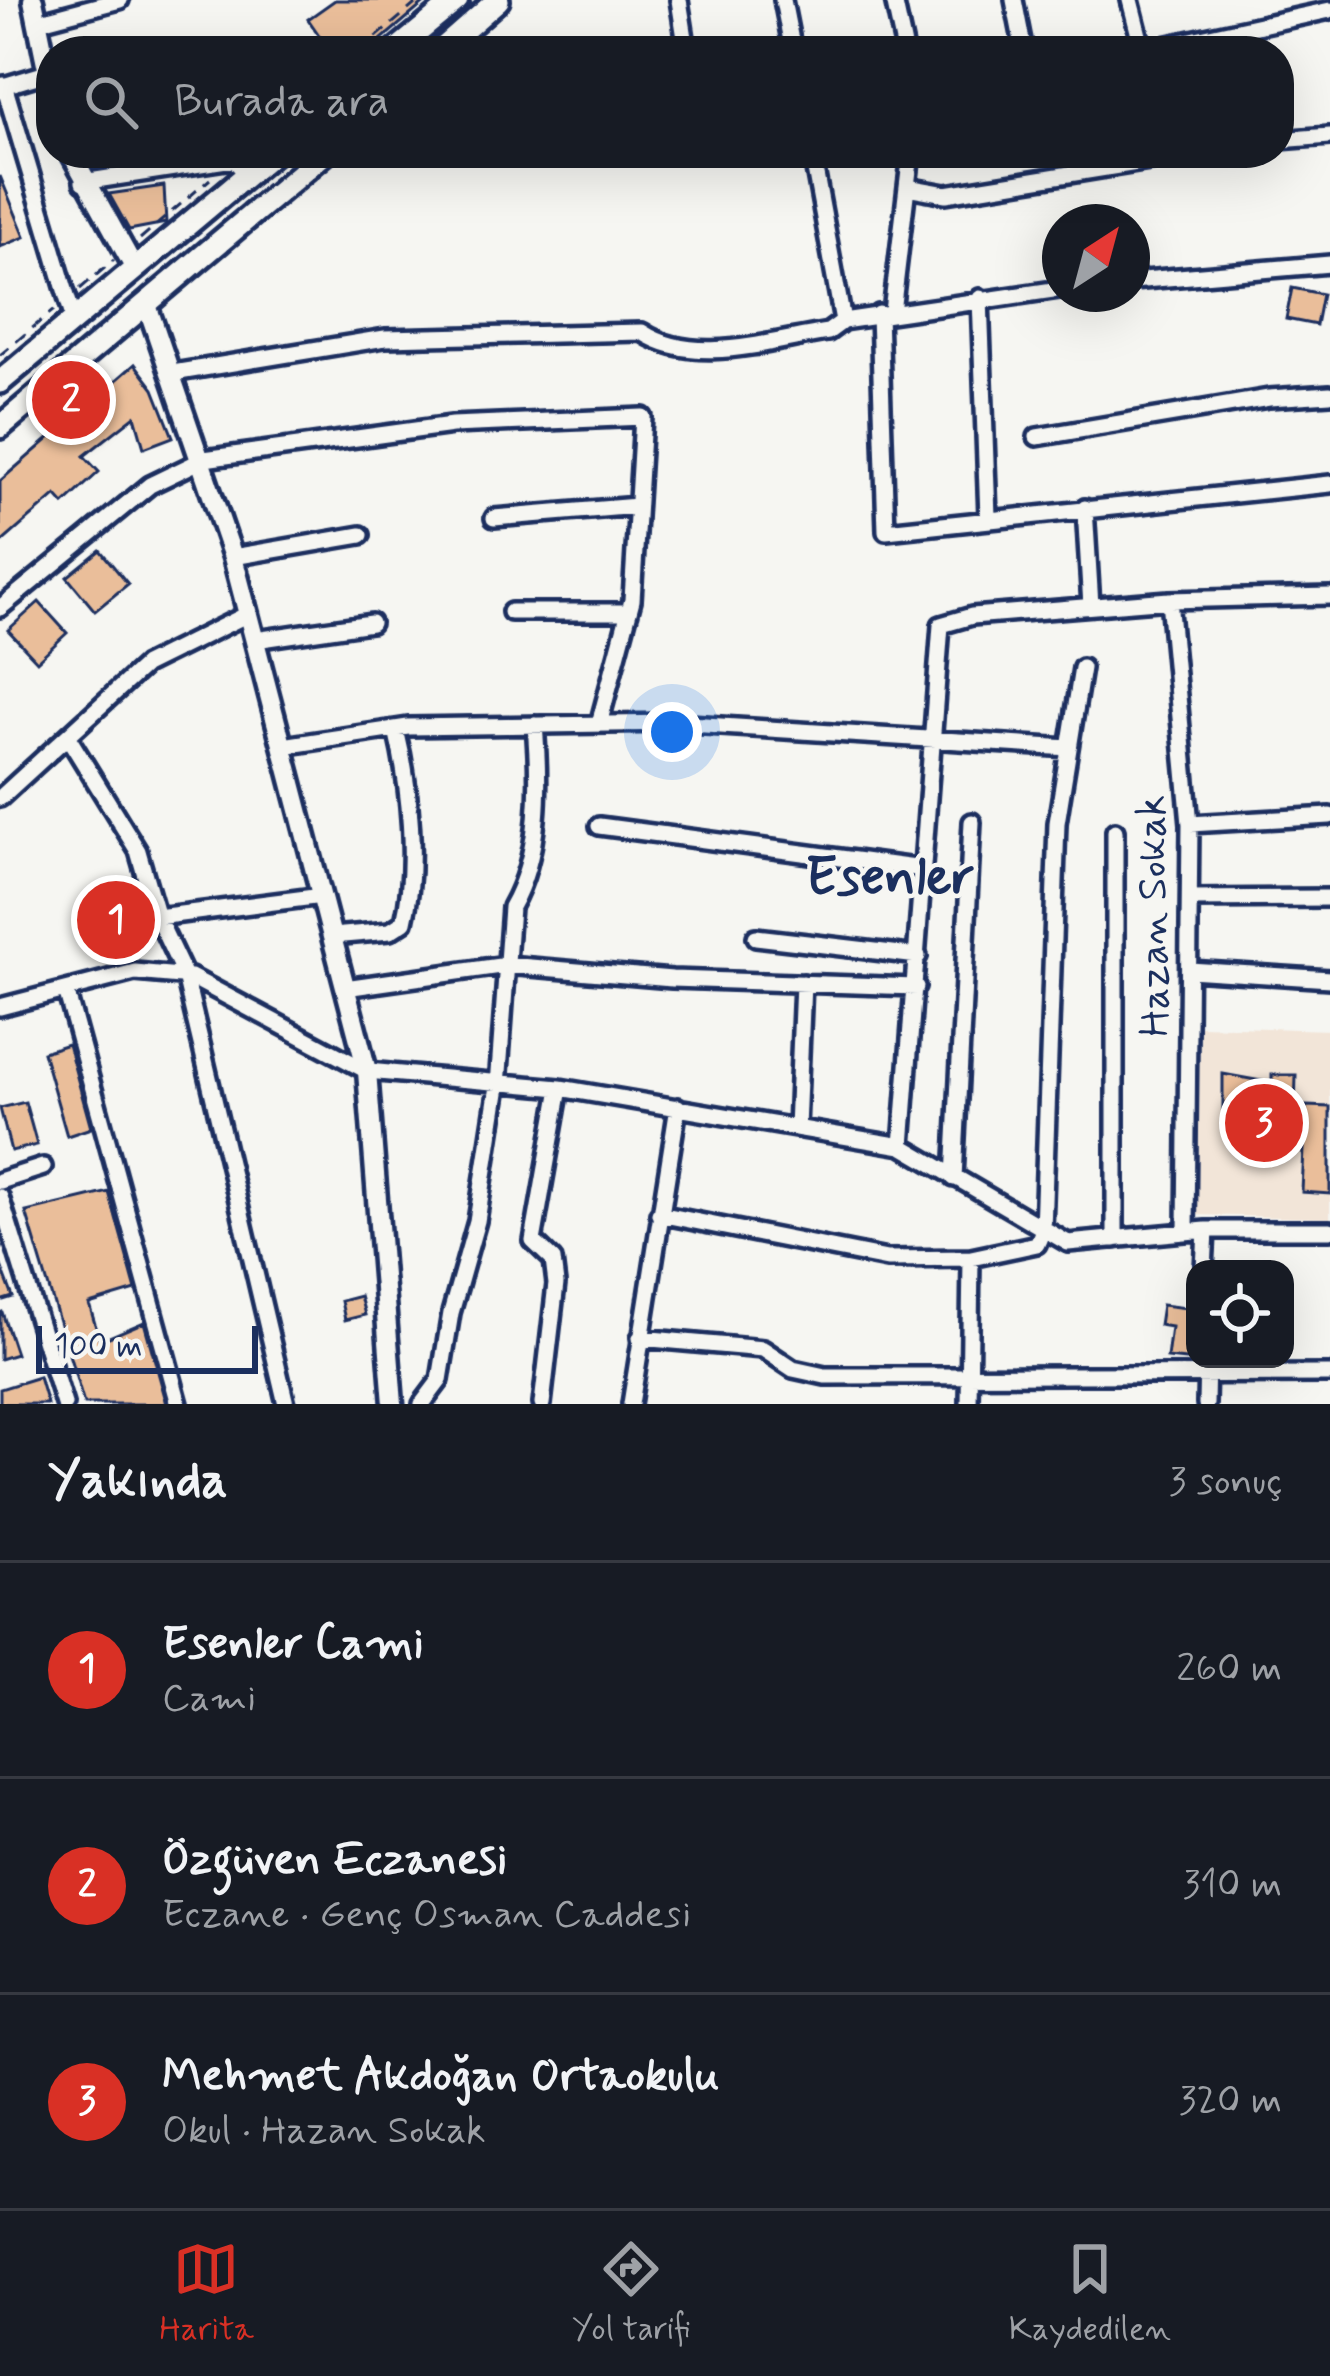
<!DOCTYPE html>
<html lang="tr">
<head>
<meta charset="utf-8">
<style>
  :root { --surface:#171b24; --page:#242831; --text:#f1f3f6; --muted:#9ea1a6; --line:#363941; --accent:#d93025 }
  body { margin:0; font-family:Mynerve,sans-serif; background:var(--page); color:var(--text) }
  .controls { position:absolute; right:36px; bottom:36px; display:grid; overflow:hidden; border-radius:24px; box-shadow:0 12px 48px #0002 }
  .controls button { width:108px; height:108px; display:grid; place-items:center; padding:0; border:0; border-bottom:3px solid var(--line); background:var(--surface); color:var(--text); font:60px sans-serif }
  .compass { position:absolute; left:1042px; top:204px; width:108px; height:108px; border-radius:50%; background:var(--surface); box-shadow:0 12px 48px #0002; rotate:36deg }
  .scale { position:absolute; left:36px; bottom:30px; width:222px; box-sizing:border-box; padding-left:12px; border:6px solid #1b2f5e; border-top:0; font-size:33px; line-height:42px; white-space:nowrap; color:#1b2f5e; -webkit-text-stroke:9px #f6f6f2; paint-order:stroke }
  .you { position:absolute; left:672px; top:732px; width:42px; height:42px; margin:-30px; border:9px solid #fff; border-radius:50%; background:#1a73e8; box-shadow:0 0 0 18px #1a73e833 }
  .badge { display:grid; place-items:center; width:78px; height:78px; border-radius:50%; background:var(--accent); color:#fff; font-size:39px; font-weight:700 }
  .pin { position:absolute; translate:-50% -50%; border:6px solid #fff; box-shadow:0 3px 12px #0006 }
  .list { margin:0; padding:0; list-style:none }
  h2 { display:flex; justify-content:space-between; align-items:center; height:156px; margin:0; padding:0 48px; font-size:51px }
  h2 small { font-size:39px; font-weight:400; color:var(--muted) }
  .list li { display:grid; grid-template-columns:78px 1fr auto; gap:36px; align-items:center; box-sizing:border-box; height:216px; padding:0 48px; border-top:3px solid var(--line) }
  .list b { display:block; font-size:45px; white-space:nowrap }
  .list p { margin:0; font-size:39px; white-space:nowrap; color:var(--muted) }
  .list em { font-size:39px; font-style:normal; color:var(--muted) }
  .icon { flex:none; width:66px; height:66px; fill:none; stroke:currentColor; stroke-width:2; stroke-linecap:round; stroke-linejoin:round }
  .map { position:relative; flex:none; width:1330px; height:1404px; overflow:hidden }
  .search { position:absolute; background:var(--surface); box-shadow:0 12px 48px #0002; left:36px; right:36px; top:36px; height:132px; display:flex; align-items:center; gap:30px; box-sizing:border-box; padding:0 42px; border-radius:48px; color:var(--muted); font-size:45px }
  .sheet { height:804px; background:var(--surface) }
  nav { display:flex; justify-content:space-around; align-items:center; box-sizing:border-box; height:168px; border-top:3px solid var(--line); background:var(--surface); font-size:33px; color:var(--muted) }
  nav a { display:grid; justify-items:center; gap:6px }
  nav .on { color:var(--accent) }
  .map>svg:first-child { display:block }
  .built { fill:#f2e5d8 }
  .building { fill:#eabe9a; stroke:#1b2f5e; stroke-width:3 }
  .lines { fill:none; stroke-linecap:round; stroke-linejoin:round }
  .minor-casing { stroke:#1b2f5e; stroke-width:24 }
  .tertiary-casing { stroke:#1b2f5e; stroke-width:27 }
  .secondary-casing { stroke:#1b2f5e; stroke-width:30 }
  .path { stroke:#1b2f5e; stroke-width:3; stroke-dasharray:12 9; stroke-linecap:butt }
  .minor { stroke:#f6f6f2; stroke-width:15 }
  .tertiary { stroke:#f6f6f2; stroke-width:18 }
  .secondary { stroke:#f6f6f2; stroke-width:21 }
  .labels { text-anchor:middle; stroke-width:9; stroke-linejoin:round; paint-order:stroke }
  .street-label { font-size:42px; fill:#1b2f5e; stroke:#f6f6f2 }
  .district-label { font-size:54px; font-weight:bold; fill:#1b2f5e; stroke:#f6f6f2 }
</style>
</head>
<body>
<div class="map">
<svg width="1330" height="1404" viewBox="0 0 1330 1404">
  <rect width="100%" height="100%" fill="#f6f6f2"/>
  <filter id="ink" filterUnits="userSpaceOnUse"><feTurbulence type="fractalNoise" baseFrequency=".00833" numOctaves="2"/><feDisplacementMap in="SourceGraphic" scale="24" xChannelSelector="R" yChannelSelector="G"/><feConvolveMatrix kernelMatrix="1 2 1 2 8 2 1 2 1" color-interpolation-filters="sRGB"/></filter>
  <g filter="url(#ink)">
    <path class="built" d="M1200 1026 1330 1030V1218L1195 1215Z"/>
    <path class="building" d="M335 0H428L368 51H330L308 19Z
      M91 153H156V159L95 168Z
      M0 176 25 237 0 247Z
      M164 186 166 223 129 230 109 194Z
      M1292 288 1322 294 1316 325 1286 319Z
      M135 364 154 389 173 437 144 448 135 416 84 456 99 472 64 504 56 495 0 544V481Z
      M100 550 128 584 95 611 67 577Z
      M39 602 67 633 37 661 8 630Z
      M108 895 138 905 125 945 95 935Z
      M68 1044 91 1128 67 1136 43 1052Z
      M1223 1074 1272 1083V1075H1296L1295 1111 1223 1110Z
      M25 1102 37 1145 11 1151 0 1108Z
      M1306 1106 1330 1107V1194L1302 1192Z
      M109 1192 136 1290 89 1304 100 1341 144 1322 167 1404H84L26 1212Z
      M0 1263 13 1297 0 1301Z
      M360 1296 365 1315 345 1320 341 1301Z
      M1162 1305 1195 1309V1361L1167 1358 1171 1327 1159 1325Z
      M2 1312 16 1354 0 1359V1313Z
      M39 1377 47 1404H0V1389Z"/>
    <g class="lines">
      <g class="minor-casing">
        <path id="minor" d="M679 0 687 51
          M783 0 793 51
          M894 0 905 51
          M1014 0 1024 51
          M1130 0 1143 51
          M37 22 120 0
          M1141 51 1330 10
          M4 85 74 320
          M0 87 47 73
          M1279 140 1330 136
          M812 153 843 321 1060 289
          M83 182 233 159 247 174
          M907 187 946 194 1199 153
          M1132 281 1330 264
          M980 298 988 517
          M892 312 911 153
          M879 314 886 531 1330 484
          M173 373 385 338 642 332C695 367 768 341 828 332L843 321
          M1037 437 1269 398 1330 394
          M1085 508 1091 606
          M494 518 637 506
          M233 557 361 535
          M1169 600 1190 824 1186 1232
          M0 608 150 485 204 459 452 425 643 417 632 600 599 724
          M511 612H629
          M255 640 371 623
          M68 737 138 851 157 917 185 976 286 1404
          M283 746 408 727 673 723 1069 748
          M0 798 145 665 248 614
          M1190 824 1330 816
          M599 826 923 869
          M1190 899 1330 898
          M157 917 322 896
          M332 936 390 931 404 922C418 865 410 787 396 729
          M756 937 918 956
          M1189 970 1330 979
          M345 988 507 965 672 979 916 987
          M66 990 179 1404
          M0 1007 135 972 191 977 367 1071 560 1088 902 1146 1068 1243 1206 1230H1330
          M797 1128 803 983
          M902 1146 941 625 972 616 1169 600 1330 596
          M954 1178 972 822
          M0 1181 43 1167
          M0 1197 64 1404
          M659 1214 887 1259 971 1258 1037 1244 1043 1230 1057 823 1082 668
          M1115 1239V831
          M1204 1269 1206 1230
          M640 1338 763 1349 793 1369 825 1376 1330 1374
          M422 1404 440 1380 451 1313 477 1221 498 1086 511 907C541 855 540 784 535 725
          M542 1404 556 1284 553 1260 533 1241 560 1088
          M631 1404 678 1107
          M969 1404 971 1258
          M1206 1404 1207 1359"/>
      </g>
      <g class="tertiary-casing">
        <path id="tertiary" d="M33 0 51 88
          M71 153 135 269
          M147 305 233 557 367 1071 393 1404"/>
      </g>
      <g class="secondary-casing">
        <path id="secondary" d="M395 51 457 0
          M440 51 498 0
          M0 382 273 153
          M0 427 325 153"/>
      </g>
      <path class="path" d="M360 51 420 0
        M140 239 210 179
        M80 289 114 260
        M0 355 54 310"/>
      <use href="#minor" class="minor"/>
      <use href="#tertiary" class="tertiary"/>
      <use href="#secondary" class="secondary"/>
    </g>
  </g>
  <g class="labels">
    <g class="street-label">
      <text transform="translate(1151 916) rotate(-91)" y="15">Hazan Sokak</text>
    </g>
    <g class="district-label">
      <text x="890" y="893">Esenler</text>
    </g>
  </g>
</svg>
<div class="controls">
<button><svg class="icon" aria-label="locate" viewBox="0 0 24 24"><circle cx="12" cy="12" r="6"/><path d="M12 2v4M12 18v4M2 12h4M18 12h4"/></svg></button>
</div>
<svg class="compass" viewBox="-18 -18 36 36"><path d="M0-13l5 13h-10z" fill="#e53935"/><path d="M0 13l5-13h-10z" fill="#9ea1a6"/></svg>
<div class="scale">100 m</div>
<div class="you"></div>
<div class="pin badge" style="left:116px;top:920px">1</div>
<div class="pin badge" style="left:71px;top:400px">2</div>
<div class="pin badge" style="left:1264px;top:1123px">3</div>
<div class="search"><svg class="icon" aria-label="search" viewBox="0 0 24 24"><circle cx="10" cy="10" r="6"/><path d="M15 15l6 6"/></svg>Burada ara</div>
</div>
<section class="sheet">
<h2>Yakında<small>3 sonuç</small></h2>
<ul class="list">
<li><span class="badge">1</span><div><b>Esenler Cami</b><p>Cami</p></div><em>260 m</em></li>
<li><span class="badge">2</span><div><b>Özgüven Eczanesi</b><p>Eczane · Genç Osman Caddesi</p></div><em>310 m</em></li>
<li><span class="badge">3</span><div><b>Mehmet Akdoğan Ortaokulu</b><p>Okul · Hazan Sokak</p></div><em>320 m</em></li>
</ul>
</section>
<nav>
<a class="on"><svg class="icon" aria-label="map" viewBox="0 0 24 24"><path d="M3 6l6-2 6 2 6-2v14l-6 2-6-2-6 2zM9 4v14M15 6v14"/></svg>Harita</a>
<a><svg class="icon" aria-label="directions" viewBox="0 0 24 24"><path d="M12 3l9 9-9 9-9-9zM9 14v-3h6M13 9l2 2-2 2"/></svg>Yol tarifi</a>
<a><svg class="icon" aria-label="saved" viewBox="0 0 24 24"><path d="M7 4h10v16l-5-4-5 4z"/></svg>Kaydedilen</a>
</nav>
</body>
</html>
